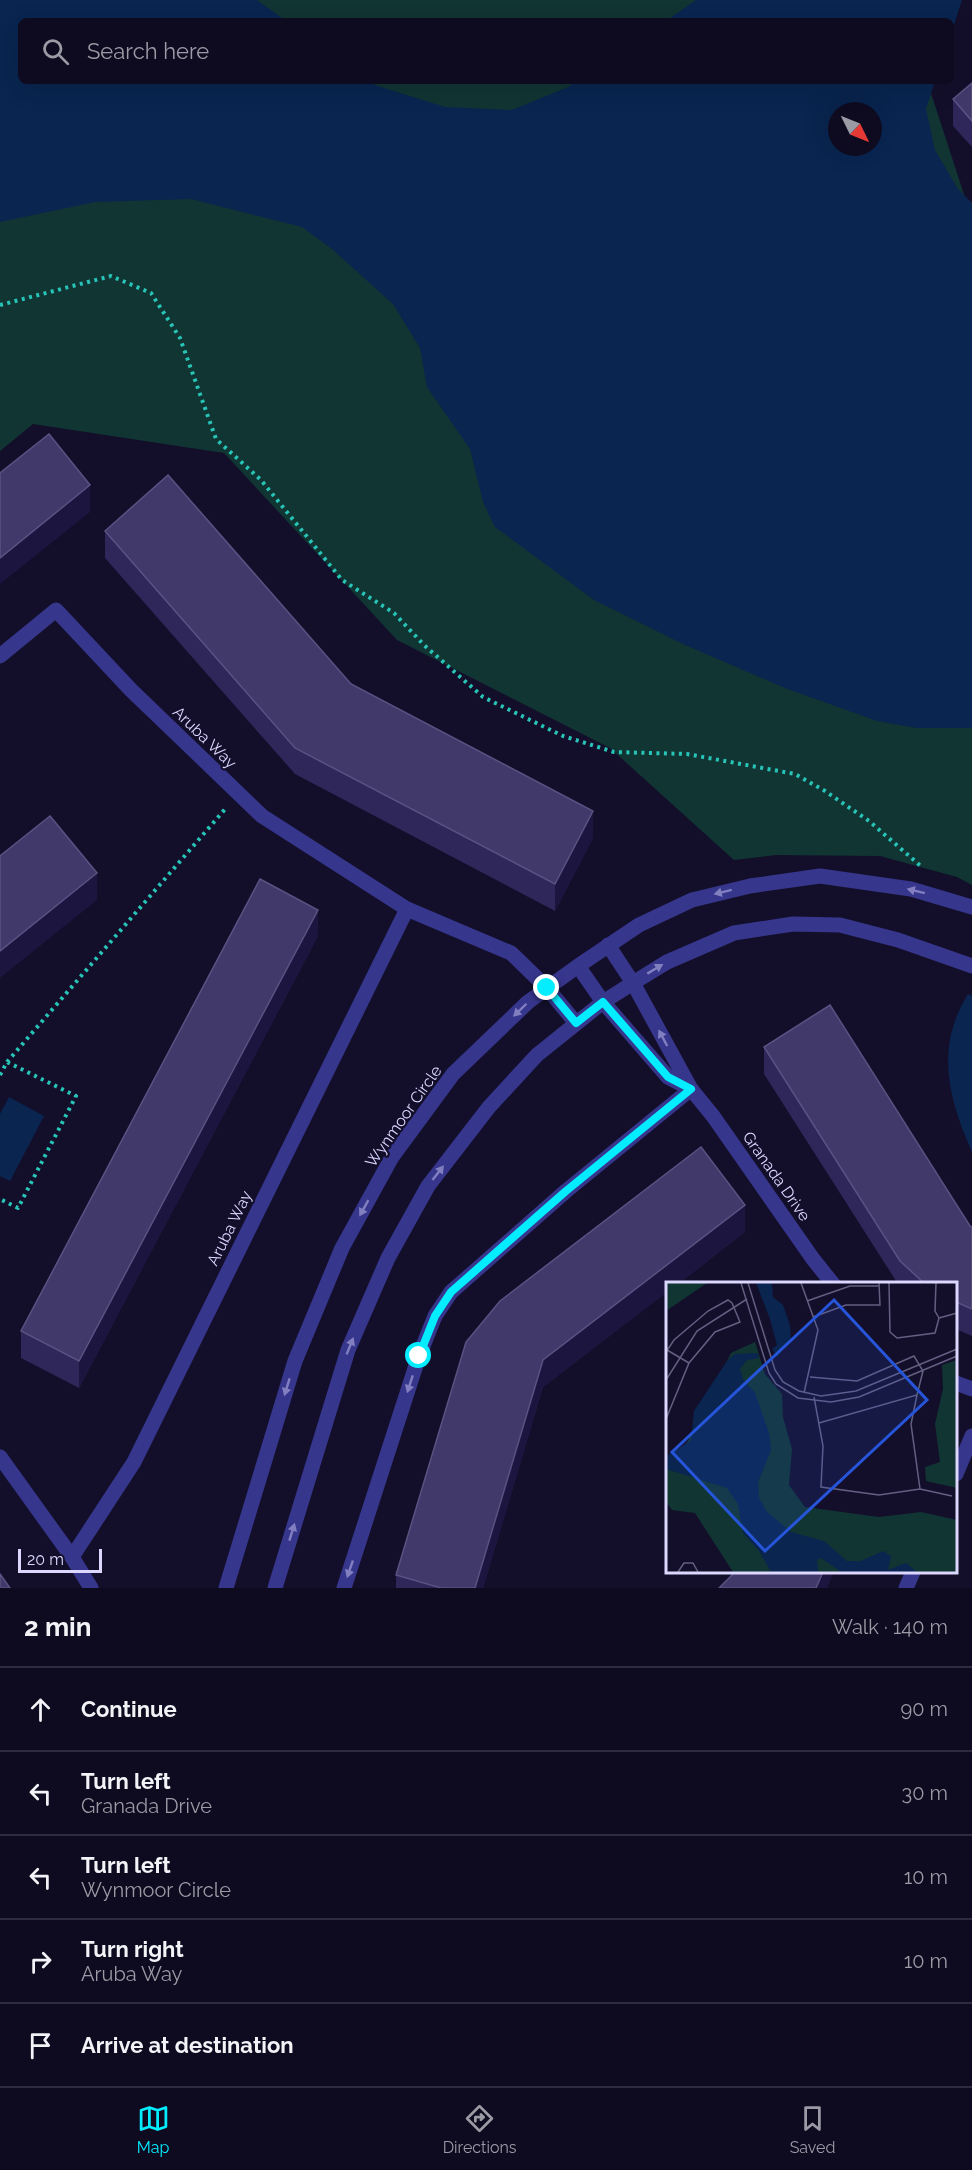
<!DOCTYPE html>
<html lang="en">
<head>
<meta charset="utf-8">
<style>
  :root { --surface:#0e0b20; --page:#171429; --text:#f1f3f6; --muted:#9b9ba5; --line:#2e2b3e; --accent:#04edff }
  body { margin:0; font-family:Raleway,sans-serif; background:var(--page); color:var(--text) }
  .compass { position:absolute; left:828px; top:102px; width:54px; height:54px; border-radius:50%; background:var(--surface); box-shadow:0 6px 24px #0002; rotate:133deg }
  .scale { position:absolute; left:18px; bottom:15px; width:84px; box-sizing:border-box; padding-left:6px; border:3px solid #dcd8ff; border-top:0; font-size:16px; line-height:21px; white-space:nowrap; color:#dcd8ff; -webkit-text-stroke:4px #130f2b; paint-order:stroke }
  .stop { position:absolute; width:18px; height:18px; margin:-14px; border:4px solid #04edff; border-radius:50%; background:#fff }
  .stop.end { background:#04edff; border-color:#fff; box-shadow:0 2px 6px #0008 }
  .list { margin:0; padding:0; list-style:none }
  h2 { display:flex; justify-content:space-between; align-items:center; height:78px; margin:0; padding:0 24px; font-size:26px }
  h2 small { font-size:20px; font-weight:400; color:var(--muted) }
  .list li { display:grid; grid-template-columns:39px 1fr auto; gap:18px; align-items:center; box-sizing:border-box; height:84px; padding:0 24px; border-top:2px solid var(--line) }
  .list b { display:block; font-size:22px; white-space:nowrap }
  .list p { margin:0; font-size:20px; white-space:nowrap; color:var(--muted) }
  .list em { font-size:20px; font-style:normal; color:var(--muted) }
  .icon { flex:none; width:33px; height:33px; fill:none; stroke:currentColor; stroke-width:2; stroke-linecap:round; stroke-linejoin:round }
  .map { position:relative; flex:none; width:972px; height:1588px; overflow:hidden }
  .search { position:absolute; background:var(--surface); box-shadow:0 6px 24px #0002; left:18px; right:18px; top:18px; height:66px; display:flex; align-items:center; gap:15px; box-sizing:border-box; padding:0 21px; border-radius:9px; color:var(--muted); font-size:22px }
  .sheet { height:498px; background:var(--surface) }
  nav { display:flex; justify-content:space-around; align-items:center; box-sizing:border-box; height:84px; border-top:2px solid var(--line); background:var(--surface); font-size:16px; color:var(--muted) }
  nav a { display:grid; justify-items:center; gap:3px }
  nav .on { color:var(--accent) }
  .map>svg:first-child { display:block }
  .green { fill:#113533; fill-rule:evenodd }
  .water { fill:#092550; fill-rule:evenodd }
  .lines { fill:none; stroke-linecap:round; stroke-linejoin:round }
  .path { stroke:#27c4b7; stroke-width:4; stroke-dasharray:3 4.5; stroke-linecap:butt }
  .lane { stroke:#37368d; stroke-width:15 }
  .street { stroke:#37368d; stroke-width:15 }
  .wall { fill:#2f2659 }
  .shaded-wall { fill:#1c153f }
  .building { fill:#42396b; stroke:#5a5282; stroke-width:1.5 }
  .oneway { fill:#817fc0 }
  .route { stroke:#04edff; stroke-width:8 }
  .labels { text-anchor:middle; stroke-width:4.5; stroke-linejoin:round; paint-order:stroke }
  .street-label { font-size:16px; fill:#dcd8ff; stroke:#130f2b }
  .inset-road { fill:none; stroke:#635f80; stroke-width:1.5 }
  .view { fill:#2755da; fill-opacity:0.15; stroke:#2755da; stroke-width:3 }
  .inset-edge { fill:none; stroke:#dcd8ff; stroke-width:3 }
</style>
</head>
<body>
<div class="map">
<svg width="972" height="1588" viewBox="0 0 972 1588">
  <rect width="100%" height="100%" fill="#130f2b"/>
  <path class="green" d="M0 0H901L908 21H21V81H927L972 219V885L957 877 880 856 776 855 734 860 610 748 397 640 224 453 33 424 0 451ZM837 111H873V147H837Z"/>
  <path class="water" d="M0 0H257L286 21H21V81H369L375 85 445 107 512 110 568 87 577 81H935L926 109 935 150 958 189 972 203V728H917L877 721 785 688 683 644 594 600 495 527 483 502 470 449 427 387 420 348 393 304 332 249 302 227 191 199 95 202 0 222ZM837 111H873V147H837Z
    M696 0H962L951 34V21H666Z
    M968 994 972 996V1152C948 1098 935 1047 968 994Z
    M9 1097 44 1116 10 1181 0 1176V1114Z"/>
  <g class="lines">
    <path class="path" d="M0 305 111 276 151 293 180 338 216 439 261 480 342 580 394 613 424 645 483 697 563 736 614 752 687 754 795 774 825 791 869 821 923 868
      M7 1062 226 808
      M0 1075 7 1062 76 1096 18 1208 0 1199"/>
    <path class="lane" d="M344 1588 419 1356 435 1316 451 1292 566 1191 691 1089"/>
    <path class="street" d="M0 656 56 610 131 690 262 816 407 909 511 953 547 988 576 1023
      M608 945 633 983 691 1089 713 1116 813 1259 833 1284
      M578 966 603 1002 668 1077 691 1089
      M956 1383 972 1389
      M0 1457 72 1557
      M956 1474 972 1436
      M91 1588 72 1557 134 1462 407 909
      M226 1588 295 1361 342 1248 392 1157 453 1074 528 1002 578 966 639 925 692 900 750 886 820 876 911 889 972 907
      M275 1588 348 1350 388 1258 428 1186 489 1107 537 1055 603 1002 633 983 667 962 734 933 793 924 840 925 898 940 972 966
      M906 1588 913 1572"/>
  </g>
  <path class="wall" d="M972 83V147L953 126V99Z
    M105 531 351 684 593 838 555 911 295 774 105 558Z
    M318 936 79 1388 21 1358V1331Z
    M764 1047 972 1227V1336L956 1329V1284H898L764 1074Z
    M745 1232 678 1284H668V1291L543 1387 483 1588H396V1575L466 1342Z"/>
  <path class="shaded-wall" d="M90 485V512L0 584V558Z
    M593 811V838L555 911V884Z
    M97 873V900L0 978V951Z
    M318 910V936L79 1388V1361Z
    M745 1205V1232L678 1284H668V1291L543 1387 483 1588H475L543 1360Z
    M823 1572H834L827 1588H816Z"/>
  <path class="building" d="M972 83V121L953 99Z
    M49 434 90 485 0 558V473Z
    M168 475 351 684 593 811 555 884 295 748 105 531Z
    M50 816 97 873 0 951V856Z
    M260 879 318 910 79 1361 21 1331Z
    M830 1005 970 1226 972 1227V1309L956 1302V1284H925L900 1261 764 1047Z
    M701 1147 745 1205 543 1360 475 1588H441L396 1575 466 1342 500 1301Z
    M735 1572H823L816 1588H719Z
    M0 1574 10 1588H0Z"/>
  <defs><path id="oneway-solid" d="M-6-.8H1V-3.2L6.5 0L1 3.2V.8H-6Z" transform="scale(1.5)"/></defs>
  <g class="oneway">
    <use href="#oneway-solid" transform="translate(916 891) rotate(-166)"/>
    <use href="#oneway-solid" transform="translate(723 892) rotate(166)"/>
    <use href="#oneway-solid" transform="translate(655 969) rotate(-31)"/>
    <use href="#oneway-solid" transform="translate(520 1010) rotate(136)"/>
    <use href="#oneway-solid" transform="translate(663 1038) rotate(-118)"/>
    <use href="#oneway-solid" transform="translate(438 1173) rotate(-52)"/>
    <use href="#oneway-solid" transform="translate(364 1208) rotate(119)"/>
    <use href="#oneway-solid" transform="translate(350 1346) rotate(-68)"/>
    <use href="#oneway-solid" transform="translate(410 1384) rotate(108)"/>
    <use href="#oneway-solid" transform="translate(287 1387) rotate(107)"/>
    <use href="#oneway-solid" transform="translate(292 1532) rotate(-73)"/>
    <use href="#oneway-solid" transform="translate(350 1569) rotate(109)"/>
  </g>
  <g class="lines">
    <path class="route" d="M419 1356 435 1316 451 1292 566 1191 691 1089 668 1077 603 1002 576 1023 547 988"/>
  </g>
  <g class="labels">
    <g class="street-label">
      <text transform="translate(205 737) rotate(44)" y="6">Aruba Way</text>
      <text transform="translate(403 1116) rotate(-55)" y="6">Wynmoor Circle</text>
      <text transform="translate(777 1176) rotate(55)" y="6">Granada Drive</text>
      <text transform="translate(229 1228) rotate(-64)" y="6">Aruba Way</text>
    </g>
  </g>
  <g transform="translate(666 1282)">
    <rect width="291" height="291" fill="#130f2b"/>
    <path d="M0 1H41L0 29ZM89 60 99 92 116 112 117 135 126 167 123 203 139 225 213 235 255 230 291 238V290H67L29 231 6 228 0 220V178L13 177 65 71ZM291 78V206L260 199 259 185 274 180 269 142 277 107 276 83Z" fill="#113533"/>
    <path d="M90 1H106L107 15 117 23 124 43 125 57 111 75 106 67 111 63 104 37ZM91 71 93 76 81 78 74 87 77 97 89 111 103 151 105 168 92 200 93 216 101 230 125 250 158 259 181 279H195L217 269 225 274 222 288 240 281 251 290H175L155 276 151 278 152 290H105L93 269 77 251 72 222 61 206 0 187V174L25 159 28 129 61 79 69 72Z" fill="#092550"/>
    <path class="inset-road" d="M75 1 103 91 110 102 132 116 165 120 193 115 291 74M82 1 109 88 117 100 133 109 155 114 190 109 291 67M135 1 152 48 138 111M223 1 224 50 231 56 269 51 273 36 269 29 270 1M141 19 184 4H213M147 35 180 23H214L213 1M273 36 291 31M1 68 23 81M0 70 8 58 42 29 62 18 66 21 74 40 49 50 23 81 0 137M144 95 191 99 248 74 257 89 251 113 153 141M0 98 31 49 81 17M251 113 245 142 254 207M148 115 157 164 155 205 213 213 254 207 286 214M12 290 18 281H27L32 290"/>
    <path class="view" d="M168 18 261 118 99 269 6 170Z"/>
    <rect width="291" height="291" class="inset-edge"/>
  </g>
</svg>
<svg class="compass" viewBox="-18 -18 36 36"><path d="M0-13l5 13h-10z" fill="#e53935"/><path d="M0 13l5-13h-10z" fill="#9b9ba5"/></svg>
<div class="scale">20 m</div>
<div class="stop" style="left:419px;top:1356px"></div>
<div class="stop end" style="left:547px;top:988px"></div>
<div class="search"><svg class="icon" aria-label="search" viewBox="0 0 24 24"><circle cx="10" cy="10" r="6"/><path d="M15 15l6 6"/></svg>Search here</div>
</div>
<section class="sheet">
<h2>2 min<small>Walk · 140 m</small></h2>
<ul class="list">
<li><svg class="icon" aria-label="ahead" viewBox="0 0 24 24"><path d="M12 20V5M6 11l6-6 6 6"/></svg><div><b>Continue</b></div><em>90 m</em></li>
<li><svg class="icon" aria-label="left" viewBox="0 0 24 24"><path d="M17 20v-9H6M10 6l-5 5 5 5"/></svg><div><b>Turn left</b><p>Granada Drive</p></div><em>30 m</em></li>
<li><svg class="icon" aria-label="left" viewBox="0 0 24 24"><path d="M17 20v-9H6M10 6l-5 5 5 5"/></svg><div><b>Turn left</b><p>Wynmoor Circle</p></div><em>10 m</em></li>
<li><svg class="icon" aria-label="right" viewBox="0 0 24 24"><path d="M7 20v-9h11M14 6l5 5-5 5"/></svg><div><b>Turn right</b><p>Aruba Way</p></div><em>10 m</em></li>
<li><svg class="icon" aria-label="arrive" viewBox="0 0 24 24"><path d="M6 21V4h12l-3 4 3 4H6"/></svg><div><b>Arrive at destination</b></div></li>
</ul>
</section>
<nav>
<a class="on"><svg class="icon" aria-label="map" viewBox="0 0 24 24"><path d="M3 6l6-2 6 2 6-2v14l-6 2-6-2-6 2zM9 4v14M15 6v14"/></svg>Map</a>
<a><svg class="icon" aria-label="directions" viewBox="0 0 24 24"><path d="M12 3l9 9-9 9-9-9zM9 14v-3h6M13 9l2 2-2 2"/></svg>Directions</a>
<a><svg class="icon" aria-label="saved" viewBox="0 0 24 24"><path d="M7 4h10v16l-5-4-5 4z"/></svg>Saved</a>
</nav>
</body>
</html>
